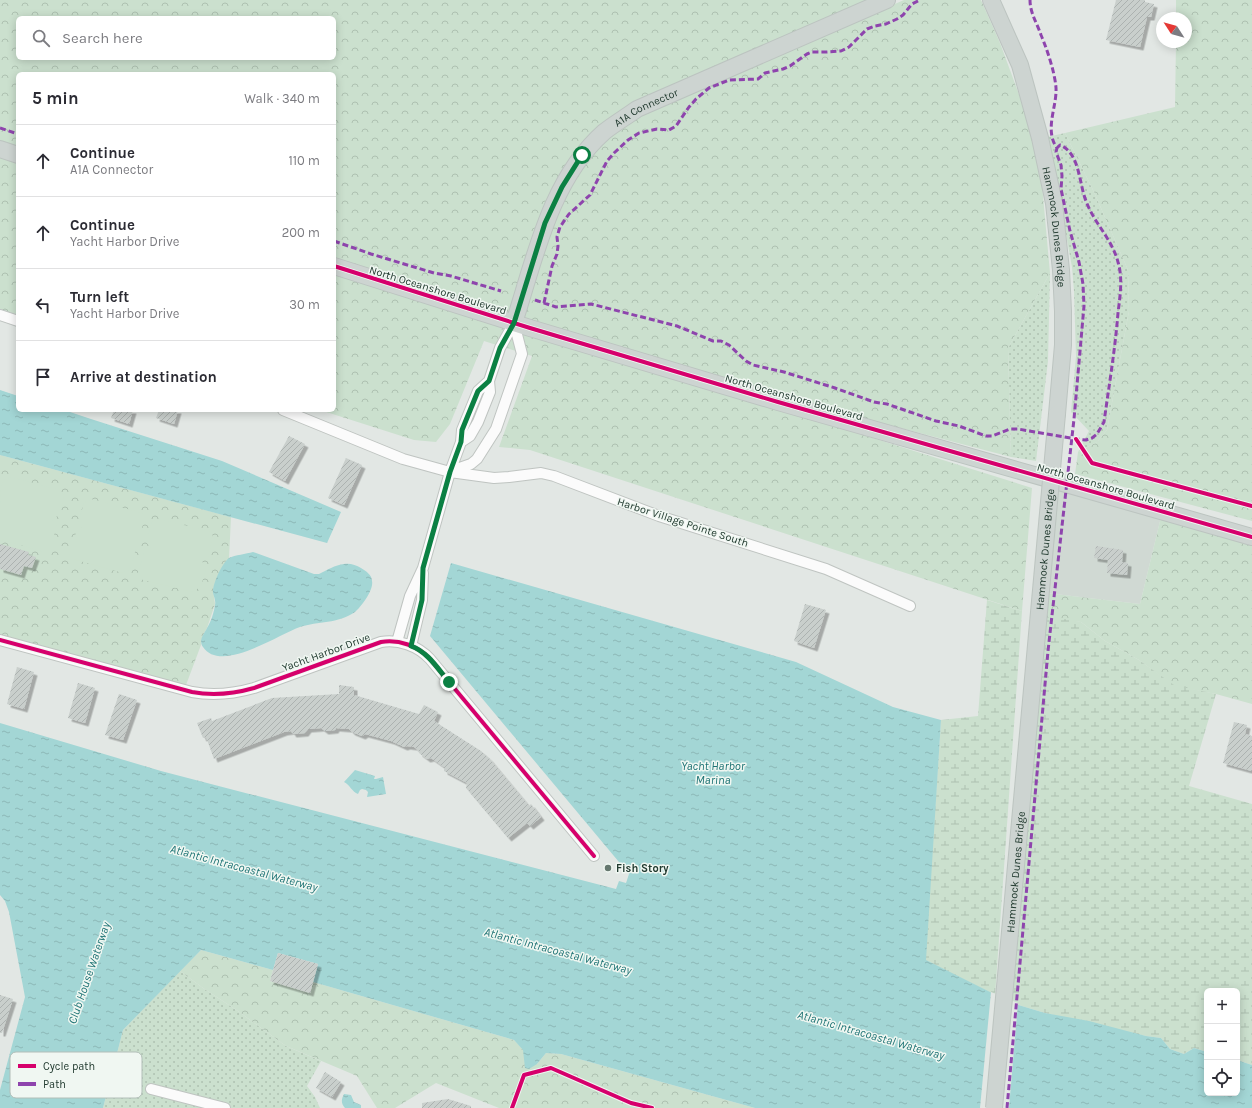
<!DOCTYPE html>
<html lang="en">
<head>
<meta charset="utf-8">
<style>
  :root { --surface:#fff; --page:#f7f7f7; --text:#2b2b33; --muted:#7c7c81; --line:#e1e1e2 }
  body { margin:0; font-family:Karla,sans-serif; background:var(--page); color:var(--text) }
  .controls { position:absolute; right:12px; bottom:12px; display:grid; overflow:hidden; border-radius:6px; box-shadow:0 2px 10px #0003 }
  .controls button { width:36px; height:36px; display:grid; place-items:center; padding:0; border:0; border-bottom:1px solid var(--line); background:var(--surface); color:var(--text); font:20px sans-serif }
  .compass { position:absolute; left:1156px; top:12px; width:36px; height:36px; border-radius:50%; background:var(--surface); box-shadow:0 2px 10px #0003; rotate:306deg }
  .stop { position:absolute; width:12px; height:12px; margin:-9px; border:3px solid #0b8043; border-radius:50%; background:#fff }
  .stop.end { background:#0b8043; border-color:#fff; box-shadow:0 1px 4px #0008 }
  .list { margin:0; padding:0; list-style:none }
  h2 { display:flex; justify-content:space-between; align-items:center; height:52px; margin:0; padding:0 16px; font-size:17px }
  h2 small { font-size:13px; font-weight:400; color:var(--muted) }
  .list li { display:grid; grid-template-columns:26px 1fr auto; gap:12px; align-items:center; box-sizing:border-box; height:72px; padding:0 16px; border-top:1px solid var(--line) }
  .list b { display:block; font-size:15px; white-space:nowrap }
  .list p { margin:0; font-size:13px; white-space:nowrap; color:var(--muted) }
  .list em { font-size:13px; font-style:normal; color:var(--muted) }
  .icon { flex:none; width:22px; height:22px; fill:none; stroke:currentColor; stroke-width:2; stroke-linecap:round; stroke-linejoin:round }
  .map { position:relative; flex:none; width:1252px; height:1108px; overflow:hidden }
  .search { position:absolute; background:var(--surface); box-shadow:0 2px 10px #0003; left:16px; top:16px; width:320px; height:44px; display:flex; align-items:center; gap:10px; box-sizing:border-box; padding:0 14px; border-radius:6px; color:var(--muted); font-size:15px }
  .panel { position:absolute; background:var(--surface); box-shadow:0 2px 10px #0003; left:16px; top:72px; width:320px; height:340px; border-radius:6px }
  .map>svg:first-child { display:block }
  .built { fill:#d0d9d3 }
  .grass { fill:url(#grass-dots) }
  .forest { fill:url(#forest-crowns); fill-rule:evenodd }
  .wetland { fill:url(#wetland-marsh) }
  .pitch { fill:#cbe0ce }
  .water { fill:url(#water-ripples) }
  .pier { fill:#e2e7e4 }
  .building { fill:url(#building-hatch); filter:url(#shadow) }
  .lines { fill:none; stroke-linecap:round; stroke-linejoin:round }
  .street-casing { stroke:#bfc4c1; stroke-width:12 }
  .primary-casing { stroke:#bcc4c0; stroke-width:18 }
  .street { stroke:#fbfbfb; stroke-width:10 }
  .primary { stroke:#cdd4d1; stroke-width:16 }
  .primary-bridge-casing { stroke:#bcc4c0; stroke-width:18; stroke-linecap:butt }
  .primary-bridge { stroke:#cdd4d1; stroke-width:16 }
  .quiet { stroke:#8e44ad; stroke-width:3; stroke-dasharray:6 3; stroke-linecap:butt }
  .cycleway-casing { stroke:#f0f7f2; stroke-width:6 }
  .cycleway { stroke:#d6006c; stroke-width:4 }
  .route { stroke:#0b8043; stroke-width:5 }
  .poi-dot { fill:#65776e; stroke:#f0f7f2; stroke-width:1.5 }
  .labels { text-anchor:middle; stroke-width:3; stroke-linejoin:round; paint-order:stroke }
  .street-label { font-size:11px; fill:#213a2f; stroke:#f0f7f2 }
  .poi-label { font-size:11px; font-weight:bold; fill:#213a2f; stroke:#f0f7f2; text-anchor:start }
  .water-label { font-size:12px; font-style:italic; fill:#1d7374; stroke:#f0f7f2 }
  .key { fill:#f0f7f2; stroke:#b2beb8; stroke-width:1 }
  .key-label { font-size:11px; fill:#213a2f }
</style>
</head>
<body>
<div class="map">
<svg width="1252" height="1108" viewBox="0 0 1252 1108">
  <defs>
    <pattern id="grass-dots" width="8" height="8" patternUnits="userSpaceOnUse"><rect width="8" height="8" fill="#cbe0ce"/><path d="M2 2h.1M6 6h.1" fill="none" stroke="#aec1b1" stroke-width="1.8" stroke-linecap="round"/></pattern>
    <pattern id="forest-crowns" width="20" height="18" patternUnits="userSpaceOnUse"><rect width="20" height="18" fill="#cbe0ce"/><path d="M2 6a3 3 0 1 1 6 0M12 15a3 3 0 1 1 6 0" fill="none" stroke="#aec1b1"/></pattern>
    <pattern id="wetland-marsh" width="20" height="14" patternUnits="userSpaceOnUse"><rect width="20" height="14" fill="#cbe0ce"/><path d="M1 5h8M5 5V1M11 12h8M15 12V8" fill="none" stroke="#aec1b1"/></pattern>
    <pattern id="water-ripples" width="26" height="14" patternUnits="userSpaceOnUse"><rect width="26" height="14" fill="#a3d6d5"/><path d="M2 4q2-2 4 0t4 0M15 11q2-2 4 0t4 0" fill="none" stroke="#8cb8b7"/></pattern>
    <pattern id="building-hatch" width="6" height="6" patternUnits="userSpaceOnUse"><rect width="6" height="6" fill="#c9cfcc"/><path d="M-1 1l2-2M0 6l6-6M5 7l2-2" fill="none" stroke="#acb2b0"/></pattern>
    <filter id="shadow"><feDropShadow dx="3.5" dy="3.5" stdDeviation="0" flood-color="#0004"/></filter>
  </defs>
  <rect width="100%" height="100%" fill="#e2e7e4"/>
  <path class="built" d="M1057 487 1161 517 1140 604 1046 593Z"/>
  <path class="grass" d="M1065 133 1094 192 1128 270 1129 311 1107 430 1097 442 1078 452 1089 431 1071 412 1076 356 1074 291 1072 267 1063 218 1047 137Z
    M1050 273 1048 361 1036 461 1011 457 1008 348Z
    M180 971 203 988 235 1009 286 1046 321 1061 307 1086 315 1097 320 1108H103L123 1030Z"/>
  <path class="forest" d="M0 0H871L634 104 577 152 510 316 334 260V74H18V149L0 142ZM18 18H334V58H18Z
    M904 0H981L1000 43 1024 108 1034 145 1042 185 1050 273 1008 348 1011 457 779 396 522 320C542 255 557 186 608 138 617 129 630 122 640 115Z
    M1176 0H1252V521L1075 474 1078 452 1097 442 1107 430 1129 311 1128 270 1094 192 1065 133 1175 107 1176 42H1186V18H1176Z
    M0 155 18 161V315L0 309Z
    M334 272 777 408 1032 488 1022 611 530 450 499 447 532 356 484 341 450 424 436 442 414 440 320 410H334Z
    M0 455 231 517 229 559 220 571 213 590 215 604 207 628 203 635 201 641V645L183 693 0 643Z
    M1161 517 1252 543V704L1216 694 1174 686 1139 660 1105 641 1081 622 1045 619 1046 593 1140 604Z
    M201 950 273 970 270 981 310 993 313 982 514 1040 537 1064 546 1053 561 1054 755 1108H499L436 1083 395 1108H377L357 1076 286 1046 235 1009 203 988 180 971Z"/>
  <path class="wetland" d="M987 600 1022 611 995 996 925 960 941 720 978 716Z
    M1045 619H1066L1081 622 1105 641 1139 660 1174 685 1216 694 1189 786 1252 804V1065L1237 1060V991H1207V1052L1194 1048 1184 1054 1170 1049 1161 1038 1146 1036 1045 1013 1012 1003Z"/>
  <path class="pitch" d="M10 477 60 490 64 495 60 514 52 520 57 526 50 547 44 552 0 539V508L1 507C0 499 0 489 3 481Z
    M91 499 142 513 145 517 139 538 132 543 136 549 130 569 123 573 73 559 69 554 76 533 82 529 78 523 84 503Z
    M158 519 209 531 213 536 208 558 202 561 206 569 201 586 193 592 143 580 138 573 144 553 151 548 146 542 152 522Z"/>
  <path class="water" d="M0 390 18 396V410H64L91 419 222 461 341 512 327 543 0 455Z
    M253 552 314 574H319C327 570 335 565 344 564 350 563 356 565 361 568 366 571 372 575 372 581 374 590 361 607 355 612 338 624 318 621 300 627 279 634 221 674 203 647 198 640 204 634 207 628 211 622 214 612 215 605 216 601 214 597 213 593 212 585 222 563 229 558 235 555 246 554 253 552Z
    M451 563 796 662 893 707 941 720 926 960 1012 1003 1045 1013 1089 1021 1146 1036 1161 1038 1170 1049 1184 1054 1194 1048 1207 1052V1093H1237V1060L1252 1065V1108H755L561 1054 546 1053 537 1064 529 1069 525 1068 523 1050 514 1040 313 982 318 964 278 953 273 970 201 950 123 1030 103 1108H0V1090L25 997 9 912 5 901 0 895V723L161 771 616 889 619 881 626 883 629 874 430 636Z
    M355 770 375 776 374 779H376L383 777 386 794 367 797 368 792 366 790 362 789 360 790 358 794C352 792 350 785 344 782Z
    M344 1094 351 1095 354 1102 361 1105V1108H345C341 1103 341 1100 344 1094Z"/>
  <path class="pier" d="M991 992 1018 1003 1009 1108H980Z"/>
  <path class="building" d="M1116 0H1145V2L1154 4 1151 17H1147L1140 47 1106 40Z
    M114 410H133L129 424 111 418Z
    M159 410H178L174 424 156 418Z
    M289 436 305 444 285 481 269 472Z
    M346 458 362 465 344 505 328 498Z
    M0 544 29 552 28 555 36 557 32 568 24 566 21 575 0 569Z
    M1096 546 1123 550 1122 562 1128 563 1127 575 1107 573 1108 560 1094 558Z
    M805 604 826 610 814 648 794 641Z
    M17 667 34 672 24 709 7 704Z
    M78 683 95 688 85 723 68 718Z
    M339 685 354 687V695L419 714 424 705 438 712 434 721 481 751 489 758 529 806 531 804 541 817 530 826 527 823 508 838 466 788 467 783 444 771V767L431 758 427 759 419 753V751L414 747 407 746 404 747 391 741 365 734 362 736 352 732 349 729 336 728 335 730 325 731 321 728 308 729 305 733 293 734 291 731 284 732 214 759 206 737 203 738 197 723 211 718 212 721 272 698 339 694Z
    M119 694 137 700 123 740 105 735Z
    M1234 722 1247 725 1245 734 1252 736V771L1223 763Z
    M278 953 318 964 310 993 270 981Z
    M0 995 13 999 2 1033H0Z
    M325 1072 341 1082 332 1097 316 1088Z
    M448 1099 471 1106V1108H422V1103Z"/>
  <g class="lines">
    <g class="street-casing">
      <path id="street" d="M0 315 18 321
        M283 410 403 459 450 472 494 478 509 477 541 473 554 476 659 516 826 569 910 606
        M461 442 470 436 478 422 490 392 489 381
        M451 471 471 464 477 459 496 429 522 354 514 323
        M0 640 192 692C213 696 233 694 254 688L381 642C399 639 418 646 430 659L594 856
        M397 642 410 596 423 568 450 472 461 442 462 430 478 391 489 381 500 348 514 323
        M411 646 422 600 423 573
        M151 1089 225 1108"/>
    </g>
    <g class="primary-casing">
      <g id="primary">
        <path id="s1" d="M991 0 1020 65 1040 138 1054 203 1061 270 1063 311V345L1057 414"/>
        <path d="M0 149 18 155"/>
        <path d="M334 266 530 328 778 402 1252 537"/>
        <path id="s2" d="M514 323C535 258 550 180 604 132 614 124 626 117 637 109L887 0"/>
      </g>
    </g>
    <use href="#street" class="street"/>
    <use href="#primary" class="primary"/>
    <g class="primary-bridge-casing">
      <g id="primary-bridge">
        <path id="s3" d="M994 1108 1057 414"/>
      </g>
    </g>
    <use href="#primary-bridge" class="primary-bridge"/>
    <path class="quiet" d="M0 128 18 134
      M334 241 371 254 434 273 451 276 501 291
      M535 300 556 307 591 304 677 326 713 341H721L729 345 746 361 753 365 784 372 835 388 874 402 887 404 936 421 959 426 986 436H992L1010 429H1018L1076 439 1086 440 1092 438 1097 434 1104 422C1109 386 1115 350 1118 313 1120 296 1123 279 1118 262 1112 239 1094 223 1086 201 1079 184 1080 153 1060 145L1057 148
      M544 303 552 266 557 254 558 246 557 237 560 227 569 214 590 195 607 161 614 153 628 140 639 133 657 129 669 130 676 126 689 107 696 99 709 88 729 80 758 79 765 73 783 69 790 66 807 54 812 52H827L841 51 849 47 867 29 875 26 886 24 897 19 903 15 912 4 920 0
      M1007 1108 1048 651 1074 419 1084 306 1083 284 1079 262 1070 231 1061 189 1062 176 1061 165 1056 152 1057 148C1044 130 1057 107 1056 88 1055 73 1047 49 1041 35 1037 23 1030 13 1030 0"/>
    <g class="cycleway-casing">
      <path id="cycleway" d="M334 266 530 328 778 402 1252 537
        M1076 439 1092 463 1252 506
        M0 640 192 692C213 696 233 694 254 688L381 642C399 639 418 646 430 659L594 856
        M512 1108 524 1075 551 1068 631 1103 652 1108"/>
    </g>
    <use href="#cycleway" class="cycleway"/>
  </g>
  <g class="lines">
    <path class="route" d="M449 682C438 669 428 652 411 646L422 600 423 568 450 472 461 442 462 430 478 391 489 381 500 348 514 323 545 223 562 187 582 155"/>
  </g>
  <circle class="poi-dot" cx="608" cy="868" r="4"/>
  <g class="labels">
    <g class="street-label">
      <text dy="4" stroke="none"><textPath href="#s2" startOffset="263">A1A Connector</textPath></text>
      <text dy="4" stroke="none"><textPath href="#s1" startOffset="237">Hammock Dunes Bridge</textPath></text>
      <text transform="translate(438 290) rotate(17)" y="4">North Oceanshore Boulevard</text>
      <text transform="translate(794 397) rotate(16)" y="4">North Oceanshore Boulevard</text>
      <text transform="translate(1106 486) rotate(16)" y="4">North Oceanshore Boulevard</text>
      <text transform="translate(683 522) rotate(18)" y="4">Harbor Village Pointe South</text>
      <text dy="4" stroke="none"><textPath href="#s3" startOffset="561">Hammock Dunes Bridge</textPath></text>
      <text transform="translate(326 652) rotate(-20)" y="4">Yacht Harbor Drive</text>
      <text dy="4" stroke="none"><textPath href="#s3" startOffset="237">Hammock Dunes Bridge</textPath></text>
    </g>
    <g class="poi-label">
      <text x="616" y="872">Fish Story</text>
    </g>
    <g class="water-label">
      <text x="713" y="770">Yacht Harbor<tspan x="713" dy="14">Marina</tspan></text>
      <text transform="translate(244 868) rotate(15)" y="4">Atlantic Intracoastal Waterway</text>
      <text transform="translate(558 951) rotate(15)" y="4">Atlantic Intracoastal Waterway</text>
      <text transform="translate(89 973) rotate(-71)" y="4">Club House Waterway</text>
      <text transform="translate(871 1035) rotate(16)" y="4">Atlantic Intracoastal Waterway</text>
    </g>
  </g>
  <rect x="10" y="1052" width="132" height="46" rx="6" class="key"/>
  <rect x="18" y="1064" width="18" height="4" fill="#d6006c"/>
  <rect x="18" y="1082" width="18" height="4" fill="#8e44ad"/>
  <g class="key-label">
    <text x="43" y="1070">Cycle path</text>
    <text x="43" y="1088">Path</text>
  </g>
</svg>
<div class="controls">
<button>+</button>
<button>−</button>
<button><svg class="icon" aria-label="locate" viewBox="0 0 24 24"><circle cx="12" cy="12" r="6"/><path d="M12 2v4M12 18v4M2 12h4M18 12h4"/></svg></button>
</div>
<svg class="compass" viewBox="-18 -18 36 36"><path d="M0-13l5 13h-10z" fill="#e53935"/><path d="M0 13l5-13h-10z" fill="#7c7c81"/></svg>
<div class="stop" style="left:582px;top:155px"></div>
<div class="stop end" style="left:449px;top:682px"></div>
<div class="search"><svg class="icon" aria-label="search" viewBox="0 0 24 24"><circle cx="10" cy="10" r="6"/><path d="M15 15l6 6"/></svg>Search here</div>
<section class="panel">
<h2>5 min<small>Walk · 340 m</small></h2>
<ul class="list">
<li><svg class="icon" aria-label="ahead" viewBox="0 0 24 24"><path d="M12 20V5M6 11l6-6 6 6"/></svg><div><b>Continue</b><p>A1A Connector</p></div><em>110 m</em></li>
<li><svg class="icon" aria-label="ahead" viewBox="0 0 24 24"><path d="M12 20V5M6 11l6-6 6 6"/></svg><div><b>Continue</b><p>Yacht Harbor Drive</p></div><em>200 m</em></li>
<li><svg class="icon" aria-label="left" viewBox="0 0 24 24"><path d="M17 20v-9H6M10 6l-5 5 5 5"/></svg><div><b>Turn left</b><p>Yacht Harbor Drive</p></div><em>30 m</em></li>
<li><svg class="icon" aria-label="arrive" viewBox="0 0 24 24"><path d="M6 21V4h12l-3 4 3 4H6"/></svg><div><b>Arrive at destination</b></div></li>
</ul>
</section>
</div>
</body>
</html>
